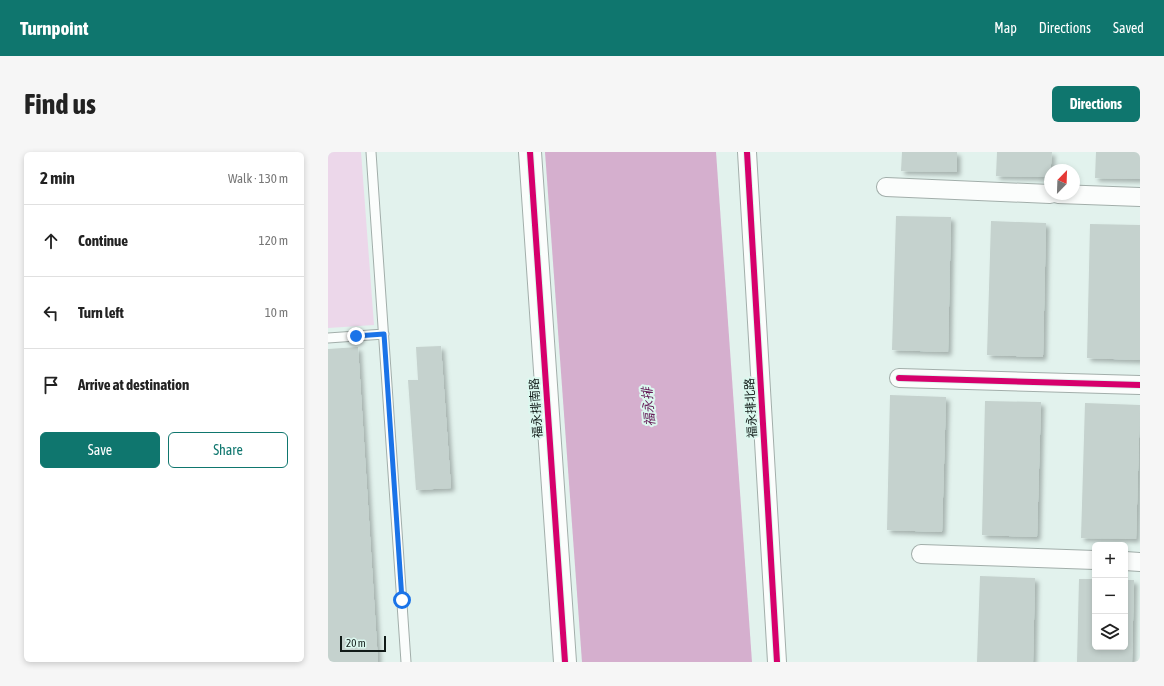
<!DOCTYPE html>
<html lang="en">
<head>
<meta charset="utf-8">
<style>
  :root { --surface:#fff; --page:#f6f6f6; --text:#222; --muted:#767676; --line:#e0e0e0; --accent:#0f766e }
  body { margin:0; font-family:"Asap Condensed","Noto Sans SC",sans-serif; background:var(--page); color:var(--text) }
  .controls { position:absolute; right:12px; bottom:12px; display:grid; overflow:hidden; border-radius:6px; box-shadow:0 2px 6px #0003 }
  .controls button { width:36px; height:36px; display:grid; place-items:center; padding:0; border:0; border-bottom:1px solid var(--line); background:var(--surface); color:var(--text); font:20px sans-serif }
  .compass { position:absolute; left:716px; top:12px; width:36px; height:36px; border-radius:50%; background:var(--surface); box-shadow:0 2px 6px #0003; rotate:23deg }
  .scale { position:absolute; left:12px; bottom:10px; width:46px; box-sizing:border-box; padding-left:4px; border:2px solid #111b18; border-top:0; font-size:11px; line-height:14px; white-space:nowrap; color:#111b18; -webkit-text-stroke:3px #dcf8ef; paint-order:stroke }
  .stop { position:absolute; width:12px; height:12px; margin:-9px; border:3px solid #1a73e8; border-radius:50%; background:#fff }
  .stop.end { background:#1a73e8; border-color:#fff; box-shadow:0 1px 4px #0008 }
  .list { margin:0; padding:0; list-style:none }
  h2 { display:flex; justify-content:space-between; align-items:center; height:52px; margin:0; padding:0 16px; font-size:17px }
  h2 small { font-size:13px; font-weight:400; color:var(--muted) }
  .list li { display:grid; grid-template-columns:26px 1fr auto; gap:12px; align-items:center; box-sizing:border-box; height:72px; padding:0 16px; border-top:1px solid var(--line) }
  .list b { display:block; font-size:15px; white-space:nowrap }
  .list em { font-size:13px; font-style:normal; color:var(--muted) }
  .actions { display:flex; gap:8px; padding:12px 16px }
  .actions a { flex:1; padding:9px 0; border:1px solid var(--accent); border-radius:6px; text-align:center; font-size:14px; color:var(--accent) }
  .actions .main { background:var(--accent); color:#fff }
  .icon { flex:none; width:22px; height:22px; fill:none; stroke:currentColor; stroke-width:2; stroke-linecap:round; stroke-linejoin:round }
  .map { position:relative; flex:none; width:812px; height:510px; overflow:hidden; border-radius:6px }
  header { display:flex; align-items:center; gap:24px; box-sizing:border-box; height:56px; padding:0 20px; background:var(--accent); color:#fff }
  header strong { font-size:19px }
  nav { display:flex; gap:22px; margin-inline-start:auto; font-size:14px }
  .intro { display:flex; align-items:center; justify-content:space-between; box-sizing:border-box; height:96px; padding:0 24px }
  h1 { margin:0; font-size:28px }
  .button { padding:10px 18px; border-radius:6px; background:var(--accent); color:#fff; font-size:14px; font-weight:700 }
  main { display:flex; gap:24px; padding:0 24px }
  aside { flex:1; background:var(--surface); border-radius:6px; box-shadow:0 2px 6px #0003 }
  .map>svg:first-child { display:block }
  .green { fill:#ecd7ea }
  .water { fill:#d5afce }
  .building { fill:#c5d2ce; filter:url(#shadow) }
  .lines { fill:none; stroke-linecap:round; stroke-linejoin:round }
  .lane-casing { stroke:#a2aeaa; stroke-width:11 }
  .street-casing { stroke:#a2aeaa; stroke-width:20 }
  .secondary-casing { stroke:#a2aeaa; stroke-width:24 }
  .lane { stroke:#fbfdfc; stroke-width:9 }
  .street { stroke:#fbfdfc; stroke-width:18 }
  .secondary { stroke:#fbfdfc; stroke-width:22 }
  .cycleway-casing { stroke:#dcf8ef; stroke-width:8 }
  .cycleway { stroke:#d6006c; stroke-width:6 }
  .route { stroke:#1a73e8; stroke-width:5 }
  .labels { text-anchor:middle; stroke-width:4; stroke-linejoin:round; paint-order:stroke }
  .street-label { font-size:12px; fill:#111b18; stroke:#dcf8ef }
  .water-label { font-size:13px; font-style:italic; fill:#641b57; stroke:#dcf8ef }
</style>
</head>
<body>
<header>
<strong>Turnpoint</strong>
<nav><a>Map</a><a>Directions</a><a>Saved</a></nav>
</header>
<div class="intro"><h1>Find us</h1><a class="button">Directions</a></div>
<main>
<aside>
<h2>2 min<small>Walk · 130 m</small></h2>
<ul class="list">
<li><svg class="icon" aria-label="ahead" viewBox="0 0 24 24"><path d="M12 20V5M6 11l6-6 6 6"/></svg><div><b>Continue</b></div><em>120 m</em></li>
<li><svg class="icon" aria-label="left" viewBox="0 0 24 24"><path d="M17 20v-9H6M10 6l-5 5 5 5"/></svg><div><b>Turn left</b></div><em>10 m</em></li>
<li><svg class="icon" aria-label="arrive" viewBox="0 0 24 24"><path d="M6 21V4h12l-3 4 3 4H6"/></svg><div><b>Arrive at destination</b></div></li>
</ul>
<div class="actions"><a class="main">Save</a><a>Share</a></div>
</aside>
<div class="map">
<svg width="812" height="510" viewBox="0 0 812 510">
  <defs>
    <filter id="shadow"><feDropShadow dx="3.5" dy="3.5" stdDeviation="2" flood-color="#0004"/></filter>
  </defs>
  <rect width="100%" height="100%" fill="#e2f2ed"/>
  <path class="green" d="M0 0H33L46 173 0 176Z"/>
  <path class="water" d="M217 0H388L424 510H254Z"/>
  <path class="building" d="M574 0H629V20L573 19Z
    M669 0H724L722 25 668 24Z
    M768 0H812V27L767 26Z
    M568 64 623 65 620 200 564 198Z
    M663 69 718 71 715 205 659 203Z
    M762 72 812 73V208L759 206Z
    M113 194 123 336 88 338 80 228H90L88 195Z
    M30 195 50 510H0V197Z
    M562 243 618 245 614 380 559 378Z
    M657 249 713 250 709 385 654 383Z
    M757 251 812 253 808 387 753 386Z
    M652 424 707 426 705 510H649Z
    M751 427H767V495H797V428H806L804 510H749Z"/>
  <g class="lines">
    <g class="lane-casing">
      <path id="lane" d="M43 0 78 510
        M0 186 56 182"/>
    </g>
    <g class="street-casing">
      <path id="street" d="M419 0 449 510
        M558 35 722 42
        M730 42 812 45
        M571 226 812 233
        M593 402 767 408
        M797 409 812 410"/>
    </g>
    <g class="secondary-casing">
      <path id="secondary" d="M202 0 237 510"/>
    </g>
    <use href="#lane" class="lane"/>
    <use href="#street" class="street"/>
    <use href="#secondary" class="secondary"/>
    <g class="cycleway-casing">
      <path id="cycleway" d="M202 0 237 510
        M419 0 449 510
        M571 226 812 233"/>
    </g>
    <use href="#cycleway" class="cycleway"/>
  </g>
  <g class="lines">
    <path class="route" d="M28 184 56 182 74 448"/>
  </g>
  <g class="labels">
    <g class="street-label">
      <text transform="translate(208 256) rotate(-94)" y="4">福永排南路</text>
      <text transform="translate(423 256) rotate(-93)" y="4">福永排北路</text>
    </g>
    <g class="water-label">
      <text transform="translate(320 255) rotate(-95)" y="5">福永排</text>
    </g>
  </g>
</svg>
<div class="controls">
<button>+</button>
<button>−</button>
<button><svg class="icon" aria-label="layers" viewBox="0 0 24 24"><path d="M12 4l9 5-9 5-9-5zM3 14l9 5 9-5"/></svg></button>
</div>
<svg class="compass" viewBox="-18 -18 36 36"><path d="M0-13l5 13h-10z" fill="#e53935"/><path d="M0 13l5-13h-10z" fill="#767676"/></svg>
<div class="scale">20 m</div>
<div class="stop" style="left:74px;top:448px"></div>
<div class="stop end" style="left:28px;top:184px"></div>
</div>
</main>
</body>
</html>
